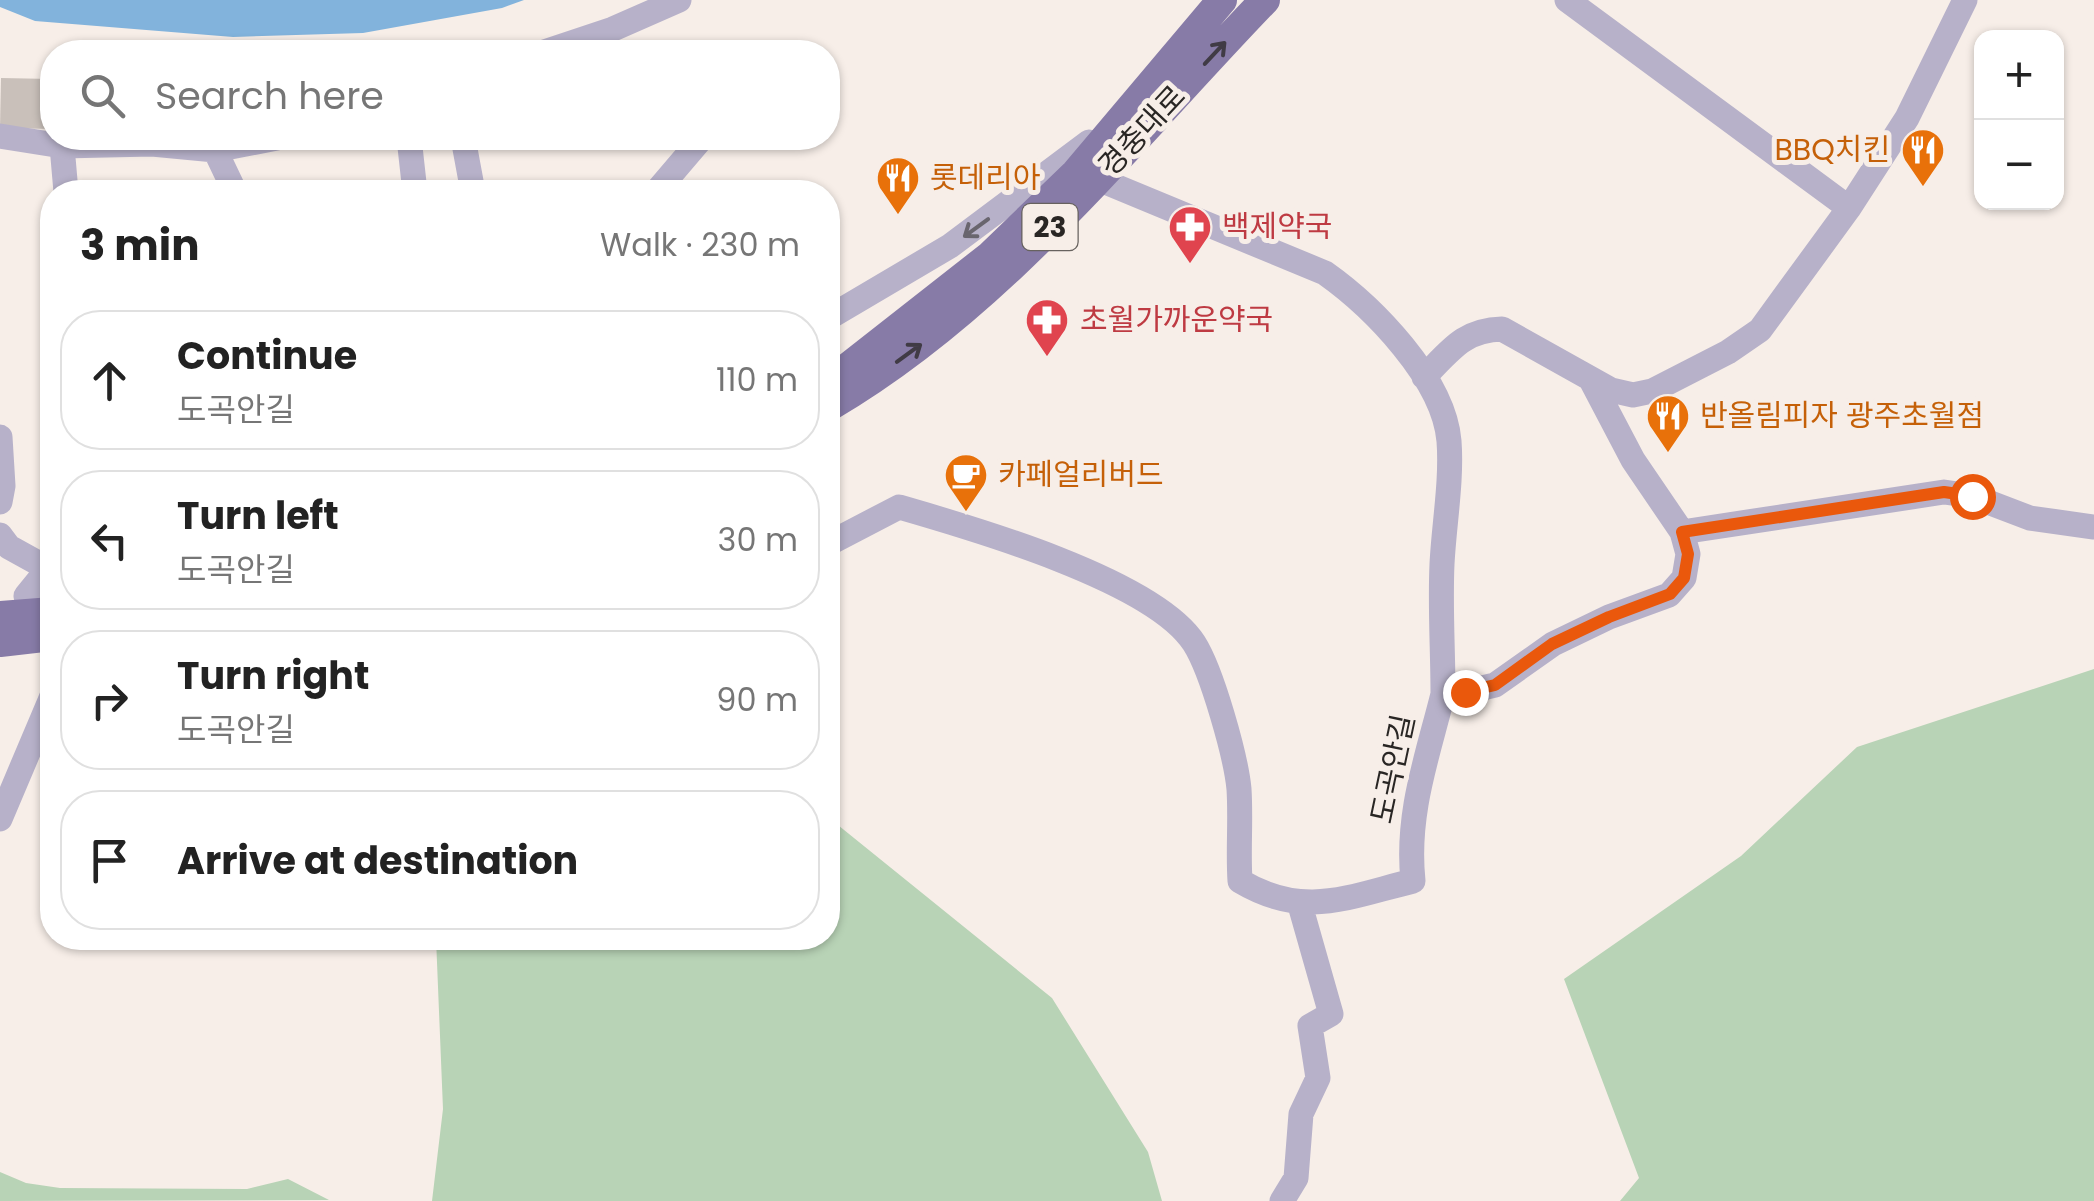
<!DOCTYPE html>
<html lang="en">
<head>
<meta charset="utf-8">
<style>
  :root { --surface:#fff; --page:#f6f6f6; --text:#222; --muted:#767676; --line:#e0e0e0 }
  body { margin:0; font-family:Poppins,"Noto Sans KR",sans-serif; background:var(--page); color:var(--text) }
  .controls { position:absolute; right:30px; top:30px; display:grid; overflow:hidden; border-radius:20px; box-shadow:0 2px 8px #0004 }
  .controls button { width:90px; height:90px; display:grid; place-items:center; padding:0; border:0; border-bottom:2px solid var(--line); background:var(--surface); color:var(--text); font:50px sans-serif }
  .stop { position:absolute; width:30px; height:30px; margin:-22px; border:8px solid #ea580c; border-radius:50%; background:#fff }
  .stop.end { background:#ea580c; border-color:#fff; box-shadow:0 2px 10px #0008 }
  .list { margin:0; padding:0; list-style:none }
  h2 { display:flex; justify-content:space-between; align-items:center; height:130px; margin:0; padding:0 40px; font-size:42px }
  h2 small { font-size:32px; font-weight:400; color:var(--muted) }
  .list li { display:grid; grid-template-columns:65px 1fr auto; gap:30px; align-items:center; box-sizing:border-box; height:140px; margin:0 20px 20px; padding:0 20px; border:2px solid var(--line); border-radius:40px }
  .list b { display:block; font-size:38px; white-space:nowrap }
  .list p { margin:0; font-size:32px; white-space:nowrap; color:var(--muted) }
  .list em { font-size:32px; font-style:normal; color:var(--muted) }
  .icon { flex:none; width:55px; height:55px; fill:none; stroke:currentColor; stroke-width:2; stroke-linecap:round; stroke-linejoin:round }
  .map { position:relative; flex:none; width:2094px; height:1201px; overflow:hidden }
  .search { position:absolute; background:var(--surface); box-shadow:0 2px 8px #0004; left:40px; top:40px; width:800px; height:110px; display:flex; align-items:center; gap:25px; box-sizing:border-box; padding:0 35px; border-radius:40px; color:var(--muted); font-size:38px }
  .panel { position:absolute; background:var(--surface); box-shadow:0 2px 8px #0004; left:40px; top:180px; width:800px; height:770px; border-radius:40px }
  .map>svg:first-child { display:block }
  .green { fill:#b8d3b6 }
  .water { fill:#82b3dc }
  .building { fill:#c9c0ba }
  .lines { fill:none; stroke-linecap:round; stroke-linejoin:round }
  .minor { stroke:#b7b1c9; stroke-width:25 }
  .major { stroke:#877ba7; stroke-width:30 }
  .oneway { stroke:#403b45 }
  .oneway2 { stroke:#69656e }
  .route { stroke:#ea580c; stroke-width:12 }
  .labels { text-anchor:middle; stroke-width:10; stroke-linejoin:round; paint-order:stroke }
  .shield { fill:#f7eee8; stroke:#67625f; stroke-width:2.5 }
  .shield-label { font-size:28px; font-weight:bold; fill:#292624 }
  .street-label { font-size:30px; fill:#292624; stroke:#f7eee8 }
  .food-label { font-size:30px; fill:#c56008; stroke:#f7eee8; text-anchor:start }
  .health-label { font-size:30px; fill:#be3a42; stroke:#f7eee8; text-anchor:start }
</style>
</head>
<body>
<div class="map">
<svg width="2094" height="1201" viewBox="0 0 2094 1201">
  <rect width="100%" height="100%" fill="#f7eee8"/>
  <path class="green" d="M2094 669V1201H1620L1639 1178 1564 979 1741 856 1857 747Z
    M828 817 1052 998 1148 1152 1162 1201H432L443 1109 436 938H828Z
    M0 1172 26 1183 60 1188 247 1189 288 1179 329 1200 0 1201Z"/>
  <path class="water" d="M0 0H524L502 8 363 33 233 37 35 21 0 7Z"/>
  <path class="building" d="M1 78 52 79V129L0 128Z"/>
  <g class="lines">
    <path class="minor" d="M1567 0 1849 208
      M544 52 613 29 679 0
      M0 136 62 146 152 144 215 150 277 138
      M409 138 415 192
      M463 138 473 192
      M62 146 66 192
      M215 150 235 192
      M1098 179 1325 273C1373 307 1444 379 1449 441 1452 481 1444 524 1442 564 1440 607 1443 650 1443 694
      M656 192 702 138
      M828 318 950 246 1089 142
      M1424 377C1450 351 1463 330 1502 329L1611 390 1633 395 1652 391 1728 352 1760 330 1849 208 1907 118 1965 0
      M1591 380 1633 460 1682 532
      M0 437 3 486 0 502
      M0 535 9 547 47 568
      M828 544 899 507C972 528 1153 580 1194 643 1212 671 1236 757 1239 789 1241 820 1238 851 1240 881 1304 919 1347 897 1413 881 1406 814 1427 758 1443 694L1465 692 1495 685 1553 644 1609 617 1669 595 1684 578 1688 554 1682 532 1944 492 1972 496 2030 518 2094 527
      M26 596 52 564
      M0 819 52 696
      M1282 1201 1296 1178 1301 1114 1318 1078 1310 1026 1331 1014 1300 905"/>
    <path class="major" d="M828 383 990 256 1076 173 1222 0
      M828 407C1001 306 1128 142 1265 0
      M0 616 52 612
      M0 642 52 636"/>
  </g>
  <defs><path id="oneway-shaft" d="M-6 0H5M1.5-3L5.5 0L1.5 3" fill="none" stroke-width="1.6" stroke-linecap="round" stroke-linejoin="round" transform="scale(2.5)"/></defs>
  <g class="oneway">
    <use href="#oneway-shaft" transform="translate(1215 53) rotate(-47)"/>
    <use href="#oneway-shaft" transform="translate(909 353) rotate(-36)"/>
  </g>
  <use class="oneway2" href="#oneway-shaft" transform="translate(976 228) rotate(144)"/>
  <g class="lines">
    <path class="route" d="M1465 692 1495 685 1552 644 1609 617 1670 594 1684 578 1688 554 1682 532 1944 492 1972 496"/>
  </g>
  <defs>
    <g id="restaurant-pin" transform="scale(2.25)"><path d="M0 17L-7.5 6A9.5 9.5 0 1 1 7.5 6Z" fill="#e8710a" stroke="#f7eee8"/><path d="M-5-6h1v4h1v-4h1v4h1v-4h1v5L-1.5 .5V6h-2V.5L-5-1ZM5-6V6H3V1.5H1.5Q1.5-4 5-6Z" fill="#fff"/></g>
    <g id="pharmacy-pin" transform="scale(2.25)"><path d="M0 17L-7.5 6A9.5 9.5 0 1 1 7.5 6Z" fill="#e0444e" stroke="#f7eee8"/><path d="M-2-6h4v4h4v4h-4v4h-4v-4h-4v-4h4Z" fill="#fff"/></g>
    <g id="cafe-pin" transform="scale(2.25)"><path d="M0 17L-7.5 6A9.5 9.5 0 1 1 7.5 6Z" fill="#e8710a" stroke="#f7eee8"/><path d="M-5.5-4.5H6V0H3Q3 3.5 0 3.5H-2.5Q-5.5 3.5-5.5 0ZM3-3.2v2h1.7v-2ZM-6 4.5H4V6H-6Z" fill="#fff"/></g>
  </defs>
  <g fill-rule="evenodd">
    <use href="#restaurant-pin" x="1923" y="150"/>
    <use href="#restaurant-pin" x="898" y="178"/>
    <use href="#pharmacy-pin" x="1190" y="227"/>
    <use href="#pharmacy-pin" x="1047" y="320"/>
    <use href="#restaurant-pin" x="1668" y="416"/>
    <use href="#cafe-pin" x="966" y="475"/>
  </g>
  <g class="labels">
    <rect class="shield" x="1022.5" y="204" width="55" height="46" rx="8"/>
    <g class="shield-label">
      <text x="1050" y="237">23</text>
    </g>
    <g class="street-label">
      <text transform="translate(1142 131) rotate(-47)" y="10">경충대로</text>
      <text transform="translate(1393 769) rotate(-78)" y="10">도곡안길</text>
    </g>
    <g class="food-label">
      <text x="1890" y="160" text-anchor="end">BBQ치킨</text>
      <text x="930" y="188">롯데리아</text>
      <text x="1700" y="426">반올림피자 광주초월점</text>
      <text x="998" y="485">카페얼리버드</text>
    </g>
    <g class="health-label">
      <text x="1222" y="237">백제약국</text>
      <text x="1080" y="330">초월가까운약국</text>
    </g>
  </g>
</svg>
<div class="controls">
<button>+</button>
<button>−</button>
</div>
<div class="stop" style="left:1972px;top:496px"></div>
<div class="stop end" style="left:1465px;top:692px"></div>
<div class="search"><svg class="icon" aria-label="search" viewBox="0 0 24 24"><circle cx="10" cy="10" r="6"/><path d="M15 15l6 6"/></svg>Search here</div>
<section class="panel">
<h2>3 min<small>Walk · 230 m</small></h2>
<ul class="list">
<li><svg class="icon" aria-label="ahead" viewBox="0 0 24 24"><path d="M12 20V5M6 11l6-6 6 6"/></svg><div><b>Continue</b><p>도곡안길</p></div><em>110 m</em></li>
<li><svg class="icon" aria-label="left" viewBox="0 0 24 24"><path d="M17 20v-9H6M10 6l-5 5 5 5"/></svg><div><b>Turn left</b><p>도곡안길</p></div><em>30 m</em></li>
<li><svg class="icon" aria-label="right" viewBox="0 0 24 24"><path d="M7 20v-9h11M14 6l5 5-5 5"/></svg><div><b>Turn right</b><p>도곡안길</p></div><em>90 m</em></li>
<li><svg class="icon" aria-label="arrive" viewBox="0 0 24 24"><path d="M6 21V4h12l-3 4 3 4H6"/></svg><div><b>Arrive at destination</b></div></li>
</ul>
</section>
</div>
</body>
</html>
